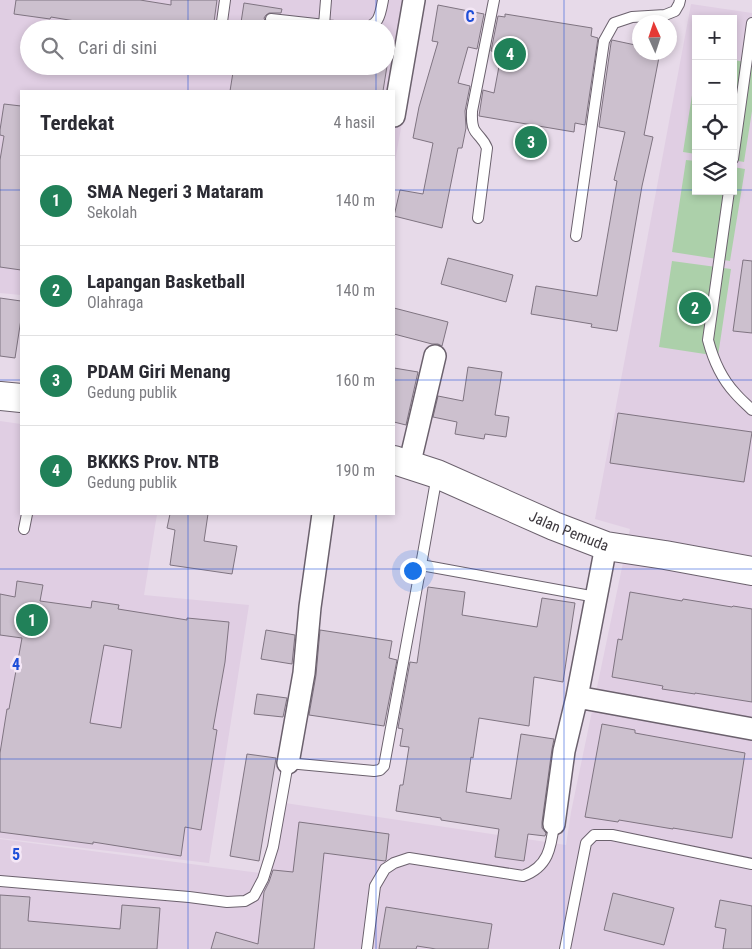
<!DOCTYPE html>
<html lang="id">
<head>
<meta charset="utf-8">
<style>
  :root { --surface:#fff; --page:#f2f2f3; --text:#2b2b33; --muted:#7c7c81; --line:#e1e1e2; --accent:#218159 }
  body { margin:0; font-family:"Roboto Condensed",sans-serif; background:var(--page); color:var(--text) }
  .controls { position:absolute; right:15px; top:15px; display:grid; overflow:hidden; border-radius:0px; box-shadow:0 2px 8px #0003 }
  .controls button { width:45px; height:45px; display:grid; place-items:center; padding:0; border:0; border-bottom:1px solid var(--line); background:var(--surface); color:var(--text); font:25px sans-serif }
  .compass { position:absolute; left:632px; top:15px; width:45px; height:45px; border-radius:50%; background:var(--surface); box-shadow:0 2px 8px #0003; rotate:357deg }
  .you { position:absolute; left:412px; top:570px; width:18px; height:18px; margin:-12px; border:4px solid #fff; border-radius:50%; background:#1a73e8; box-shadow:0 0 0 8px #1a73e833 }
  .badge { display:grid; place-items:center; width:32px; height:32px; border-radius:50%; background:var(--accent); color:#fff; font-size:16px; font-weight:700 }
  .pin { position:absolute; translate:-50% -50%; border:2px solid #fff; box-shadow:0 1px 5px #0006 }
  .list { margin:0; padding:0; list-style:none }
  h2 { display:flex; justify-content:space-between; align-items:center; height:65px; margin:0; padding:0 20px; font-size:21px }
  h2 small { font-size:16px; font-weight:400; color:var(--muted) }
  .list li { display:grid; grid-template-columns:32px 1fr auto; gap:15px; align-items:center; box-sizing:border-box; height:90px; padding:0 20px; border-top:1px solid var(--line) }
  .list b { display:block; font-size:19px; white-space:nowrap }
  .list p { margin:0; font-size:16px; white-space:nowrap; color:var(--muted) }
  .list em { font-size:16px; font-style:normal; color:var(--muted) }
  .icon { flex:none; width:28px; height:28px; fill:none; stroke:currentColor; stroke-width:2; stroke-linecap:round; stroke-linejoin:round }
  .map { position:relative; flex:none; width:752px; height:949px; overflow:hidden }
  .search { position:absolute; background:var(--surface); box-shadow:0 2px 8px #0003; left:20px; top:20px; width:375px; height:55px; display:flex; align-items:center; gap:12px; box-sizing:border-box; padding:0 18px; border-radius:28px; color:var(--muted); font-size:19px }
  .panel { position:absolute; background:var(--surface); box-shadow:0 2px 8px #0003; left:20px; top:90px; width:375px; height:425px; border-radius:0px }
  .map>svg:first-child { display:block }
  .built { fill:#e0cee3; fill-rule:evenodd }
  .green { fill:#acd0aa }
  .building { fill:#ccc0ce; stroke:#7f7481; fill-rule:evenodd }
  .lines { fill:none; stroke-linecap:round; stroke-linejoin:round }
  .lane-casing { stroke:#6b616d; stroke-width:12 }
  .street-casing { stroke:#6b616d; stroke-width:24 }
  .secondary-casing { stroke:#6b616d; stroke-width:30 }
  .lane { stroke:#fff; stroke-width:10 }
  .street { stroke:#fff; stroke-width:21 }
  .secondary { stroke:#fff; stroke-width:28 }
  .grid { fill:none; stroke:#1d4ed8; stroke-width:1; stroke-opacity:0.55 }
  .labels { text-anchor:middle; stroke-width:5; stroke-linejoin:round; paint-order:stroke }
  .street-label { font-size:15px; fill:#3e393f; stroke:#f4e7f6 }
  .grid-label { font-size:16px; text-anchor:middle; font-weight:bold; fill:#1d4ed8; stroke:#f4e7f6; stroke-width:5; stroke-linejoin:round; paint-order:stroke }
</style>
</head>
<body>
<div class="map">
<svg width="752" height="949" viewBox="0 0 752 949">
  <rect width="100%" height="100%" fill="#e7dae9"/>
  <path class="built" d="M0 0H424L394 167V91H21V295L0 293ZM29 29H386V66H29Z
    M691 4 752 13V949H0V839L268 874 285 803 566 845 571 812 630 529 595 519ZM696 19H733V191H696Z
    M0 421 21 424V514H157L144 595 249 605 209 863 0 838Z"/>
  <path class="green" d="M733 60 752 63V111L744 162 733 160Z
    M696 70V154L683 152Z
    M686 160 696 161V191H733V167L745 169 730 261 672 252Z
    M672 261 731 269 718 356 659 347Z"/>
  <path class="building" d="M16 0H140L171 5V0H217L213 29H123L51 17 50 19 14 14Z
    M244 3 282 9 281 13H269L266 15 264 18 265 21 267 24 279 27V29H240Z
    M438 5 484 14 477 49 468 47 458 83 470 86 465 111 466 128 462 148H458L442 228 394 216 400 190 423 194 433 143 413 138 419 107 438 42 432 41Z
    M505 14 592 28 591 36 598 38 585 125 575 123 574 132 479 116 483 90 494 93 500 61H497L499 52 491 51 498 16 505 17Z
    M612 40 640 46V52H660L644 135 653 137 642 186 617 331 591 327 592 324 531 314 536 286 597 296 617 181 614 180 625 132 599 127 611 43Z
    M234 66H387L383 91H230Z
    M4 104 21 106V270L0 267V160L4 136 0 135V130Z
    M448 258 513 275 506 302 441 284Z
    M743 260 752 261V333L733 331Z
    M0 298 21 301V319L15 358 0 356Z
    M394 308 448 322 442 346 438 344H432L394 334Z
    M468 367 502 372 495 415 509 417 506 437 485 434 484 439 455 434 457 422 433 417 438 396 463 401Z
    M394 368 418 372 406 425 394 422Z
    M618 413 752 432 744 482 610 463Z
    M170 514H208L204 541 237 546 232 574 170 565 175 530 167 528Z
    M17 581 43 585 40 601 91 608 92 601 119 605 118 609 187 620V618L229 622 225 662 213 729 217 730 201 830 185 827 181 856 93 842V844L0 832V753L7 709H9L22 638 0 635V594L15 597ZM104 645 132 650 121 728 90 723Z
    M428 587 465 592 462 615 537 627 542 598 575 603 563 682 534 677 529 726 479 718 473 758 471 757 466 792 511 799 521 734 554 739 552 749 542 822V828L546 833 545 836 528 834 524 861 495 857 499 829 441 820V818L396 811 400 785H403L409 747 400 746 403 729 398 728 410 662 417 663Z
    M630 592 682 601 683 599 732 607 733 606 752 609V702L695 693V694L662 689 663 686 612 677 618 639 622 640Z
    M266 630 295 635 292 664 261 659Z
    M320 630 392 641 389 658 397 660 384 726 309 715 316 675Z
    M257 694 287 698 283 717 254 714Z
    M602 724 635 730V733L745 753 732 838 673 828V829L619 820 618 822 585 817Z
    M247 754 276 758 259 861 230 856Z
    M299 822 389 834 386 860 385 861 324 853 314 949H211L216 932 258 944 264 892 269 882 273 870 293 872Z
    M613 893 674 908 664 945 604 930Z
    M0 895 30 897 28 921 120 929 122 905 160 908 157 949H0Z
    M720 900 752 906V949H723L726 929 715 927Z
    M386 907 492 924 488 949H436L417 946 416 949H379Z"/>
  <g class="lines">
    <g class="lane-casing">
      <path id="lane" d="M271 19 361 29C379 25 380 17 383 0
        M324 25 326 0
        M221 29 225 0
        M733 159 752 23
        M729 191 708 340C713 359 721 378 735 393 740 399 746 404 752 410
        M478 218 487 148C484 140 480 138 475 131 471 125 472 118 472 111L494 0
        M576 236 604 41 614 23 632 17 665 15 675 11 679 4 680 0
        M437 475 421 565 596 597
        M24 529 27 514
        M0 881 189 897 227 902 245 901 254 896 263 879 273 847 288 763 374 771 380 770 384 766 421 565
        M367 949 375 886 385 869 394 863 409 858 523 876C548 867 551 848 554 824
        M565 949 586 843 594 835H612L752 864"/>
    </g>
    <g class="street-casing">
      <path id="street" d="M394 116 414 0
        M409 466 435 356
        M577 697 752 729
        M288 763 304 673 310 607 323 514
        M554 824 564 751 577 697 606 546"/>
    </g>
    <g class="secondary-casing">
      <g id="secondary">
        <path d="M0 396 21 398"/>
        <path id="s1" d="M394 460 437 474 554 526 606 546 665 555 752 571"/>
      </g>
    </g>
    <use href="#lane" class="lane"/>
    <use href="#street" class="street"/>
    <use href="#secondary" class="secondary"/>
  </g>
  <path class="grid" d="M188 0V29M376 0V29M564 0V949M188 66V91M376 66V91M0 190H21M394 190H696M733 190H752M0 380H21M394 380H752M188 514V949M376 514V949M0 569H752M0 759H752"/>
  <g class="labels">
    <g class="street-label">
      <text dy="5" stroke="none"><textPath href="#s1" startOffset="189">Jalan Pemuda</textPath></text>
    </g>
  </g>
  <g class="grid-label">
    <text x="470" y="22">C</text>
    <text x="16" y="670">4</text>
    <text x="16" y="860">5</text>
  </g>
</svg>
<div class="controls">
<button>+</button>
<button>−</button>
<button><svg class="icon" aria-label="locate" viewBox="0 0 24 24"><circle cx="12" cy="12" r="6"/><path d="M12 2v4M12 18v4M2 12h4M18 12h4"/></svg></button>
<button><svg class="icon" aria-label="layers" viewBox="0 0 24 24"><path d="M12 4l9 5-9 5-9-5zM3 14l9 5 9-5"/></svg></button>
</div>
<svg class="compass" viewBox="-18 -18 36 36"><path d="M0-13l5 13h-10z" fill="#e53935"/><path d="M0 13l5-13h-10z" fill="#7c7c81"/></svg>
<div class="you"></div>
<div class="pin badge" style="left:32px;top:620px">1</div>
<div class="pin badge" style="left:695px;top:308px">2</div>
<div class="pin badge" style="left:531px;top:142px">3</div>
<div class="pin badge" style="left:510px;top:54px">4</div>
<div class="search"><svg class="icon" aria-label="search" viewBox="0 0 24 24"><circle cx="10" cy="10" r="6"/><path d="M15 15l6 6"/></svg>Cari di sini</div>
<section class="panel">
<h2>Terdekat<small>4 hasil</small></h2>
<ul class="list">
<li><span class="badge">1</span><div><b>SMA Negeri 3 Mataram</b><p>Sekolah</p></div><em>140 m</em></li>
<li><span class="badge">2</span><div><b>Lapangan Basketball</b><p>Olahraga</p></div><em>140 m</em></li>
<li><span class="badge">3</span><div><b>PDAM Giri Menang</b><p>Gedung publik</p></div><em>160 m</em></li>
<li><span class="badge">4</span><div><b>BKKKS Prov. NTB</b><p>Gedung publik</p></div><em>190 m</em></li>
</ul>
</section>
</div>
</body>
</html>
